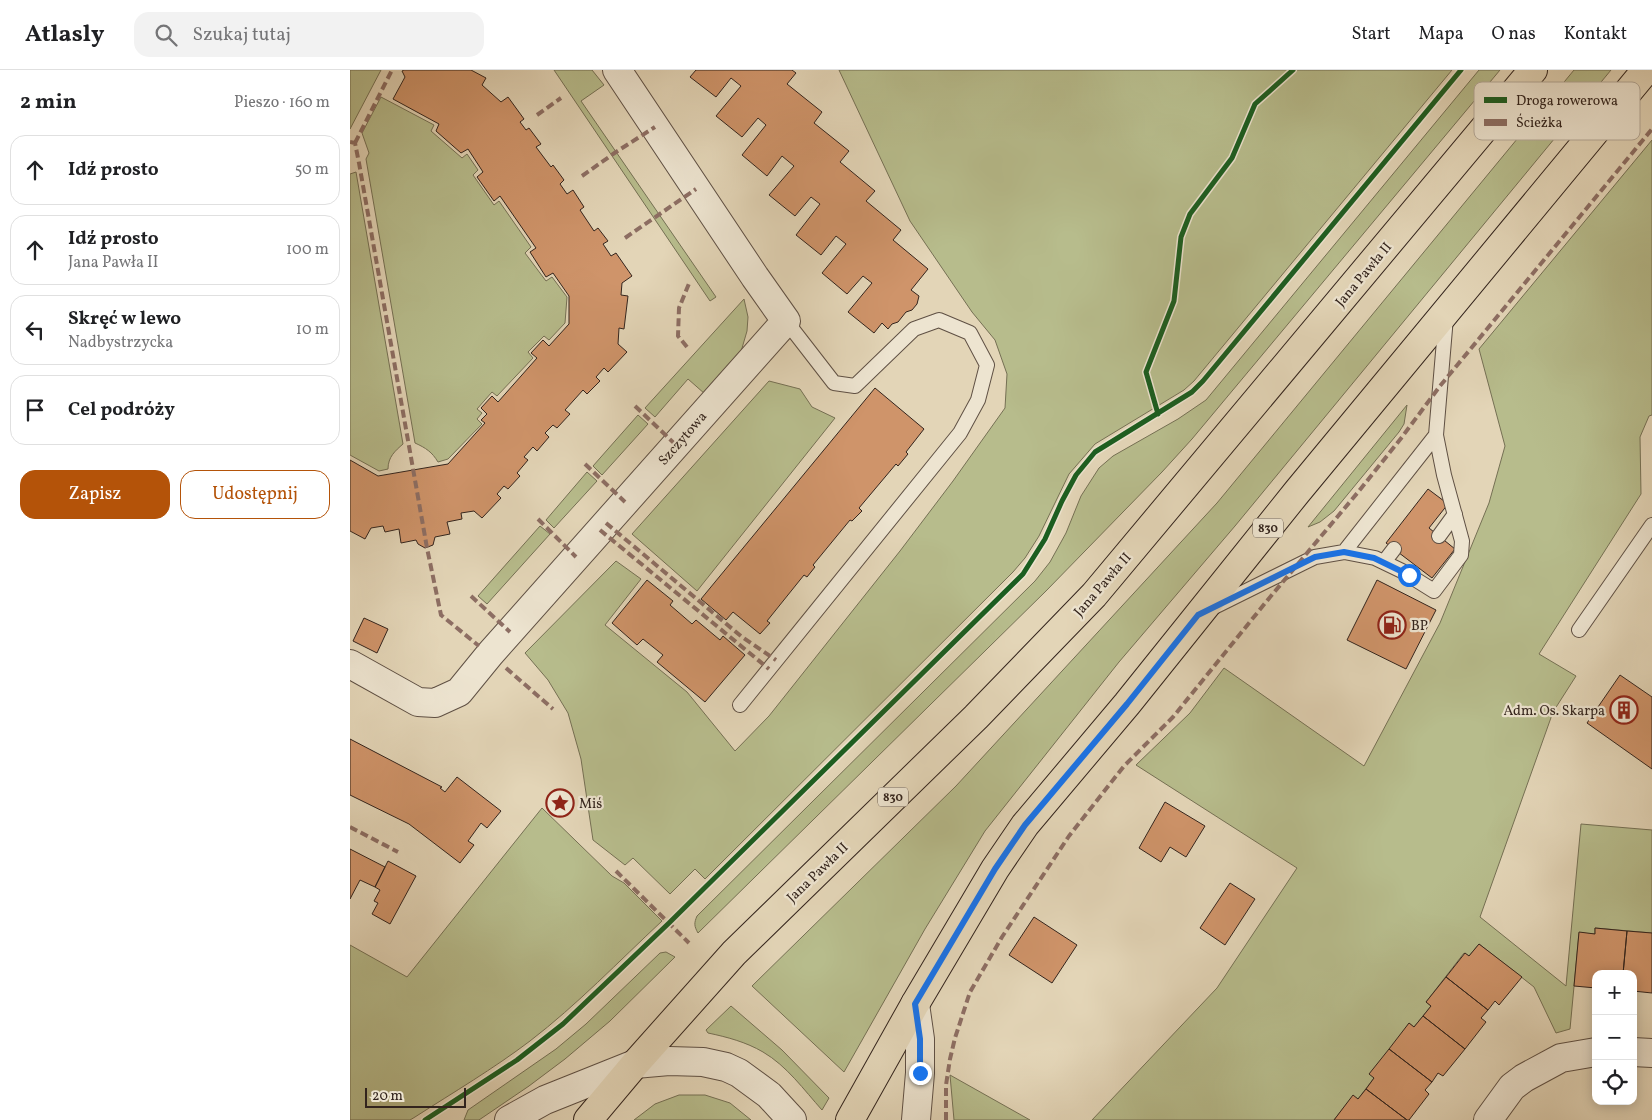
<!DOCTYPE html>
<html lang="pl">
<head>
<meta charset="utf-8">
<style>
  :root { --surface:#fff; --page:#f2f2f2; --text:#202124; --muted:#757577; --line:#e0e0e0; --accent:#b45309 }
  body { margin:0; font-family:Vollkorn,serif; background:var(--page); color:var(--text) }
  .controls { position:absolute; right:15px; bottom:15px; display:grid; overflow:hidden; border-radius:10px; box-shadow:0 2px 12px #0003 }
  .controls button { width:45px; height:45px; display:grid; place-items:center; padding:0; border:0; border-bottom:1px solid var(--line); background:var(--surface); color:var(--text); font:25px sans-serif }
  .scale { position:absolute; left:15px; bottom:12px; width:101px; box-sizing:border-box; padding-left:5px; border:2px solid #33241d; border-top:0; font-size:14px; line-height:18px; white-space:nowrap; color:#33241d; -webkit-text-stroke:4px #ede4d0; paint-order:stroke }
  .stop { position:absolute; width:15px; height:15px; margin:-11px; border:4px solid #1a73e8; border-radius:50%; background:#fff }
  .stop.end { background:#1a73e8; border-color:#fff; box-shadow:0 1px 5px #0008 }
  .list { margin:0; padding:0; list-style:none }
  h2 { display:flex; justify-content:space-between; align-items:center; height:65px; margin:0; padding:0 20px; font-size:21px }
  h2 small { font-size:16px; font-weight:400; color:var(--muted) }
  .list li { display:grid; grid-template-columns:32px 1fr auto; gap:15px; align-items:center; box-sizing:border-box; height:70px; margin:0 10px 10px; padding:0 10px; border:1px solid var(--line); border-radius:15px }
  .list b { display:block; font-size:19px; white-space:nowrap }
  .list p { margin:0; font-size:16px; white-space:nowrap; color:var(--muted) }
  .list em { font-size:16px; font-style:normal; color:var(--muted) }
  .actions { display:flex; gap:10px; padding:15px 20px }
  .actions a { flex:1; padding:11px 0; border:1px solid var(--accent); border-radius:15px; text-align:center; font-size:18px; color:var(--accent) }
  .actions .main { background:var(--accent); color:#fff }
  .icon { flex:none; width:28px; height:28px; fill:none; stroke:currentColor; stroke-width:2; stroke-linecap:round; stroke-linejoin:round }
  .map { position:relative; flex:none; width:1302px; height:1050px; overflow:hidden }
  header { display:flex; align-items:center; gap:30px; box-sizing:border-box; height:70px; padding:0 25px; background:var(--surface); border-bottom:1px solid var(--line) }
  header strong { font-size:24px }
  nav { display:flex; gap:28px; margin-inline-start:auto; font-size:18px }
  .search { width:350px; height:45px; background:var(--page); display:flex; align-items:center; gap:12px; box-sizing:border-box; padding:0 18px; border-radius:15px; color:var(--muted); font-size:19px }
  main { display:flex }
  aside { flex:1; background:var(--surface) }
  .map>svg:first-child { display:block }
  .green { fill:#b7bc8c; stroke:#757054 }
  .building { fill:#cf946a; stroke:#33241d }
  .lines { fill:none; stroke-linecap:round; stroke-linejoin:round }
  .service-casing { stroke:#5f5044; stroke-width:16 }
  .minor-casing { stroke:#5f5044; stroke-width:30 }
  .tertiary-casing { stroke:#5f5044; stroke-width:30 }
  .primary-casing { stroke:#33241d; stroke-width:30 }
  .service { stroke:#ede4d0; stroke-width:14 }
  .minor { stroke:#ede4d0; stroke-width:28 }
  .tertiary { stroke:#ede4d0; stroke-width:28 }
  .primary { stroke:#e3d5b7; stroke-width:28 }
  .quiet { stroke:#8d6e63; stroke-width:4; stroke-dasharray:8 4; stroke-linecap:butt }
  .cycleway-casing { stroke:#ede4d0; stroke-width:8 }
  .cycleway { stroke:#1b5e20; stroke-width:5 }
  .route { stroke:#1a73e8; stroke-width:6 }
  .labels { text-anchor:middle; stroke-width:4.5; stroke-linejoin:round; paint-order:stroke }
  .shield { fill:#ede4d0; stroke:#6b5e53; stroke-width:1 }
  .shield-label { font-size:12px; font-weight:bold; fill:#33241d }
  .street-label { font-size:14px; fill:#33241d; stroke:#ede4d0 }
  .poi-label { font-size:14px; fill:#33241d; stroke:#ede4d0; text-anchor:start }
  .key { fill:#ede4d0; stroke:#b5aa9a; stroke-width:1 }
  .key-label { font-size:14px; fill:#33241d }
</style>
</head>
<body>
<header>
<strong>Atlasly</strong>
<div class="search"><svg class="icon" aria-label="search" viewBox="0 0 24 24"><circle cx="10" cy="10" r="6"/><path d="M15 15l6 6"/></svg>Szukaj tutaj</div>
<nav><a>Start</a><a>Mapa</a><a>O nas</a><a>Kontakt</a></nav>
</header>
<main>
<aside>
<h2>2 min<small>Pieszo · 160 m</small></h2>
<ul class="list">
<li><svg class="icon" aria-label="ahead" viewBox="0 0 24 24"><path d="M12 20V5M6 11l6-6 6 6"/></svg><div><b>Idź prosto</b></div><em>50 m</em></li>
<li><svg class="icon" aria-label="ahead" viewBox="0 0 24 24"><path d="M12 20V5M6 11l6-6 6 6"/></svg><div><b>Idź prosto</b><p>Jana Pawła II</p></div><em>100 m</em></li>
<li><svg class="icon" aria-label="left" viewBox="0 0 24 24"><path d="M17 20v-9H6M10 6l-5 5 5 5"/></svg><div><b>Skręć w lewo</b><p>Nadbystrzycka</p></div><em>10 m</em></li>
<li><svg class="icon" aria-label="arrive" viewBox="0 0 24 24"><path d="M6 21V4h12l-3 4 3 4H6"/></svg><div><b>Cel podróży</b></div></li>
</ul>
<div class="actions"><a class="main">Zapisz</a><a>Udostępnij</a></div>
</aside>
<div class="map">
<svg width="1302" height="1050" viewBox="0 0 1302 1050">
  <rect width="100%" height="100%" fill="#e3d5b7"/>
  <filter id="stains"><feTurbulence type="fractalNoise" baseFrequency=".004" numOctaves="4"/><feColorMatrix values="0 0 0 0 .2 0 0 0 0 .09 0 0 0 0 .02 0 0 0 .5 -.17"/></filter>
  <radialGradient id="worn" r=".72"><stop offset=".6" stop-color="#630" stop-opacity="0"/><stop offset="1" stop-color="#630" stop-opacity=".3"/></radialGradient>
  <path class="green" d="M0 0H31L0 59Z
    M204 0H242L254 15 231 31 366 227 360 231Z
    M489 0H1102L844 311 834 320 745 374 719 404 689 466 675 488 663 502 355 809 345 799 320 824 283 788 275 795 243 770 231 689 218 643 198 610 175 583 266 491 291 509 255 555 337 622 385 681 419 646 550 481 603 411 655 338 657 304 645 270 622 242 560 151Z
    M1129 0H1150L842 369 812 402 696 521 348 863C344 856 344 853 347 846L685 511 700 492 716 463 731 426 749 398 763 386 828 349 856 330Z
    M1224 0H1261L885 456 769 592 635 761 575 859 494 1002 402 916 606 716 867 433Z
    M31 27 84 55 81 61 112 88 117 84 128 100 123 105 144 135 149 131 181 177 175 183 196 211 202 207 217 227 215 253 199 270 194 266 178 282 183 288 147 326 142 322 127 339 132 343 127 349 132 354 98 389 88 392C82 382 76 378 65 373L16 89 19 83 12 63Z
    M1302 70V345L1299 346 1290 367 1291 424 1189 584 1226 606 1203 642 1130 847 1216 916 1231 754 1302 760V863L1245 858V864L1229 863 1220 959 1206 963 1184 917 1129 874 1119 886 1114 883 1076 932 1081 936 1064 957 1059 953 1024 1008 1008 1029 1003 1026 984 1050H742L867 918 947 798 786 695 840 643 874 598 1014 696 1090 553 1139 433 1155 376 1129 279Z
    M6 102 53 374C45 381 38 387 38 399L29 401 0 385V104Z
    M394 229 398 247 397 261 390 285 355 324 338 309 305 347 295 338Z
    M419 311 450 319 462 337 485 348 347 521 282 464Z
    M1057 335 1054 354 1049 362 984 441 970 452 958 457Z
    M288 345 298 354 252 405 243 396Z
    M237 402 247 411 204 458 196 450Z
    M190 456 200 464 137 534 128 526Z
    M192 738 262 806 274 813 312 851C269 891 227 935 180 971 143 999 104 1022 65 1047L60 1050H0V875L57 907Z
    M316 882 325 887 260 951 215 989 179 1016 129 1050H114L118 1040 206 979 236 954 310 883Z
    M381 936 432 980 479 1028 472 1040C454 1020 437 996 413 982 396 972 377 967 358 963L356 960Z
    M600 1005 680 1050H604Z
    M329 1025H355L380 1033 401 1050H284L305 1034Z"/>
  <path class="building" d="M54 0H121L136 8 132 15 151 32 158 27 174 49 170 52 176 60 179 58 191 74 186 77 201 97 203 95 214 110 210 114 217 124 223 120 234 137 230 140 244 161 248 158 258 171 253 174 261 186 266 183 282 206 272 213 271 225 278 226 274 259 269 258 268 274 277 282 258 302 254 298 246 307 250 311 237 324 233 320 215 340 220 344 207 358 203 355 195 363 199 367 187 381 183 377 174 387 178 390 167 403 170 406 158 419 154 416 147 424 151 428 132 448 124 441 111 443 112 449 97 452 100 464 85 467 83 475 75 478 68 474 66 470 51 473 49 459 35 462 33 456 21 458 15 469 0 461V390L28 406 98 394 135 353 131 350 137 344 131 338 142 326 148 332 187 288 181 283 193 270 199 276 219 254V226L203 203 196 207 180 182 186 178 150 126 144 131 127 107 133 102 118 79 111 83 86 61 89 54 43 29 55 7 52 1Z
    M346 0H442L446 3 437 14 472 42 464 53 499 81 490 92 525 121 516 131 551 160 543 170 578 199 561 220 569 226 567 234 562 240 556 242 548 252 542 254 538 259 532 253 524 263 498 242 522 213 513 206 497 224 472 203 496 174 486 166 471 185 446 165 470 134 461 127 445 146 419 125 444 96 432 86 417 106 392 85 416 55 408 48 392 67 366 46 391 16 381 8 366 27 340 7Z
    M525 318 574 359 556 382 558 384 548 396 546 394 509 438 512 441 502 451 500 450 463 495 465 497 457 507 454 505 417 551 420 553 410 564 383 542 376 550 351 529Z
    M1078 419 1098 434 1079 458 1105 479 1082 508 1036 473Z
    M297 510 323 531 320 535 342 554 346 550 370 570 373 566 395 585 355 632 307 592 313 585 293 569 287 575 262 553Z
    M1027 510 1086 540 1056 599 997 570Z
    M14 548 38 559 27 583 3 571Z
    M1270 605 1302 627V699L1237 653Z
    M0 669 92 717 90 718 95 722 107 707 151 741 137 758 131 753 118 771 124 775 110 793 59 754 0 725Z
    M815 732 855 756 836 787 820 777 811 792 789 778Z
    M0 779 35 797 25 817 10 810 0 829Z
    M38 791 66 806 40 854 22 844 28 833 24 831 30 820 25 817Z
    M880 813 905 829 875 875 850 858Z
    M684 847 727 875 702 913 659 885Z
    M1245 858 1277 861 1273 904H1246V918L1224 916 1229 862 1245 864Z
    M1277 861 1302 863V923L1283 921V904H1273Z
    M1129 874 1172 907 1149 935 1145 931 1138 940 1096 907 1115 883 1119 886Z
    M1096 907 1138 940 1131 948 1136 952 1115 979 1073 946 1081 936 1076 932Z
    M1073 946 1115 979 1093 1006 1088 1003 1082 1012 1039 979 1059 953 1064 957Z
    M1039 979 1082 1012 1075 1020 1079 1024 1059 1050H1057L1016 1019 1024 1008 1019 1004Z
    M1016 1019 1057 1050H984L1003 1025 1008 1029Z"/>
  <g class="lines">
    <g class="service-casing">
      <path id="service" d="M1089 466 1105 444
        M994 482 1025 488 1052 501 1084 521 1111 485 1112 471 1094 405 1086 365
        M1034 492 1044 479
        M862 538 965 487 994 482 1086 365 1096 247
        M1229 560 1302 455
        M390 635 610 363 628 330 637 295 620 263 589 250 564 259 505 316 484 313 436 251"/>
    </g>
    <g class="minor-casing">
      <path id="minor" d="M0 594 68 632 85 633 109 622 140 584 436 251 405 207 267 0
        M1283 982 1302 983
        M1138 1050 1162 1017 1174 1008 1211 988 1246 982"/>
    </g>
    <g class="tertiary-casing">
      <path id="tertiary" d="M565 934 570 969V1003L566 1050
        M159 1050 195 1030 285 994 319 991 353 992 376 997 389 1003 419 1025 442 1050"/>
    </g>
    <g class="primary-casing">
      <path id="primary" d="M238 1050 285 994 384 883 626 647 744 525 1183 0
        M500 1050 565 934 645 799 675 755 777 634 947 422 1296 0"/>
    </g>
    <use href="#service" class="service"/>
    <use href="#minor" class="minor"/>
    <use href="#tertiary" class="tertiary"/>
    <use href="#primary" class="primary"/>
    <path class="quiet" d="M187 45 211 28
      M0 72 5 73 9 93 77 478 91 545 129 576
      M5 73 42 0
      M232 106 266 82 305 57
      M275 168 346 119
      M337 277 328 266 329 238 340 211
      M285 336 326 375
      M235 394 275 432
      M188 449 226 487
      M256 453 392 567 426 590
      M250 460 419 599
      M121 526 160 562
      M156 598 203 639
      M0 757 48 782
      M266 801 339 873
      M596 1050V1015L600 989 605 968 620 922 652 867 719 766 774 696 823 647 916 532 1009 421 1052 367 1090 316 1302 59"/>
    <g class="cycleway-casing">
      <path id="cycleway" d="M808 344 796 302 824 231 831 167 840 144 882 88 905 34 943 0
        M75 1050 167 990 213 954 319 853 673 504 695 469 712 431 726 405 745 382 842 322 853 311 1111 0"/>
    </g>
    <use href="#cycleway" class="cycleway"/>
  </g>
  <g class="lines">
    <path class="route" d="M570 1003V969L565 934 645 799 675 755 777 634 848 545 965 487 994 482 1024 488 1059 505"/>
  </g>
  <defs>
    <g id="fuel-ring" transform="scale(1.4375)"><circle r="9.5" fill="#ede4d0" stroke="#8f2418" stroke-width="1.5"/><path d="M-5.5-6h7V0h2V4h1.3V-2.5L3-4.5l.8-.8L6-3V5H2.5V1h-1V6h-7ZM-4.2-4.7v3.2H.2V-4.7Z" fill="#8f2418"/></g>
    <g id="building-ring" transform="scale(1.4375)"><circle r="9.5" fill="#ede4d0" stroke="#8f2418" stroke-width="1.5"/><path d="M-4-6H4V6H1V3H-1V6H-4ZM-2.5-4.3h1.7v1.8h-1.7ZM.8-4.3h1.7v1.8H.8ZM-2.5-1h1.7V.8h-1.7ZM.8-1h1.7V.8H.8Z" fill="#8f2418"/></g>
    <g id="sight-ring" transform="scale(1.4375)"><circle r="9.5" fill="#ede4d0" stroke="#8f2418" stroke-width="1.5"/><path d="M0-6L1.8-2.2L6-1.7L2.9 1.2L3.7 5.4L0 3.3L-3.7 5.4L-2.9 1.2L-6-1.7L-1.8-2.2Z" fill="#8f2418"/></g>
  </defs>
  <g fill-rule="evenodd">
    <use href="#fuel-ring" x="1042" y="555"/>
    <use href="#building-ring" x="1274" y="640"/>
    <use href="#sight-ring" x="210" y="733"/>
  </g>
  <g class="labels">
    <g class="shield">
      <rect x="903" y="448.5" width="30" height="19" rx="4"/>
      <rect x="528" y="717.5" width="30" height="19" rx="4"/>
    </g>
    <g class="shield-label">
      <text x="918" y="462">830</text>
      <text x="543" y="731">830</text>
    </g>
    <g class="street-label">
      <text transform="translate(1013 204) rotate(-50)" y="5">Jana Pawła II</text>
      <text transform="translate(332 368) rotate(-49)" y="5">Szczytowa</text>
      <text transform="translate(752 514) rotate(-49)" y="5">Jana Pawła II</text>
      <text transform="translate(467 802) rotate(-44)" y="5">Jana Pawła II</text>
    </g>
    <g class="poi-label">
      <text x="1061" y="560">BP</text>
      <text x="1255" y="645" text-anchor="end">Adm. Os. Skarpa</text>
      <text x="229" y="738">Miś</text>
    </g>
  </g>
  <rect x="1124" y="12" width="166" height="58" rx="8" class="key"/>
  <rect x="1134" y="27" width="23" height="6" fill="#1b5e20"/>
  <rect x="1134" y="49" width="23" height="7" fill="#8d6e63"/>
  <g class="key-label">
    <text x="1166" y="35">Droga rowerowa</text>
    <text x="1166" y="57">Ścieżka</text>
  </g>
  <rect width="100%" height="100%" filter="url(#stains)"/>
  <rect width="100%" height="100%" fill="url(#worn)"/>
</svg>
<div class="controls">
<button>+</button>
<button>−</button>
<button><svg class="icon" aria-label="locate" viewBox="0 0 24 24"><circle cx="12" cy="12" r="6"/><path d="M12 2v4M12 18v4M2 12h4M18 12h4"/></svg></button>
</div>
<div class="scale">20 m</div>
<div class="stop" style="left:1059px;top:505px"></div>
<div class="stop end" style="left:570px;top:1003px"></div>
</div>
</main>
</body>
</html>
